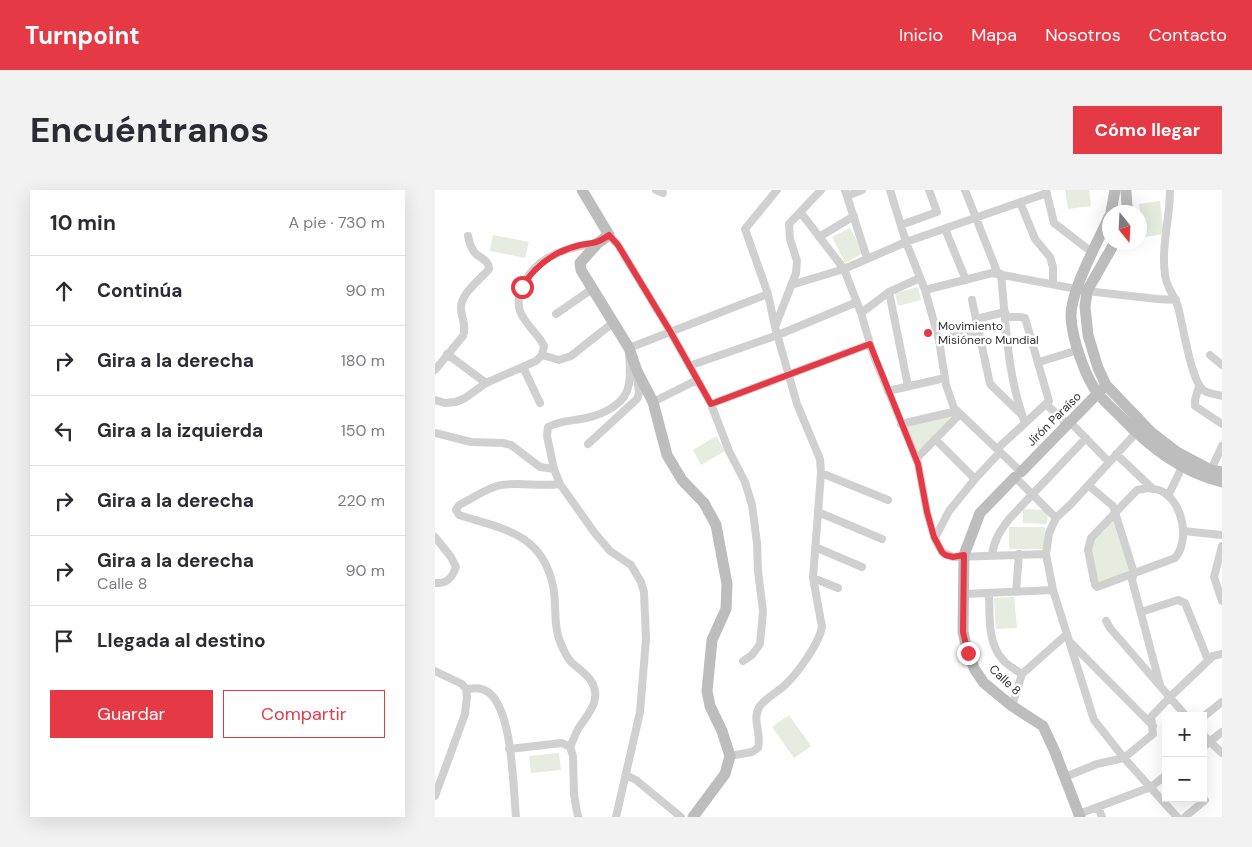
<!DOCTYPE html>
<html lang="es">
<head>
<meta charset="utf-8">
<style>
  :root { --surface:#fff; --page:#f2f2f3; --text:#2b2b33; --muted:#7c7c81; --line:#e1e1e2; --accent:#e63946 }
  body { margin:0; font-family:"DM Sans",sans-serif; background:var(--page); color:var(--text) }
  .controls { position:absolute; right:15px; bottom:15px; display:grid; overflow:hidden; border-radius:0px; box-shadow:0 5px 20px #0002 }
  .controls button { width:45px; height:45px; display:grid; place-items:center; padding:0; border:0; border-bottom:1px solid var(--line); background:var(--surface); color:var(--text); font:25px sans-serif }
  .compass { position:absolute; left:667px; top:15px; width:45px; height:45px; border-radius:50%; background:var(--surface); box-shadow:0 5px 20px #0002; rotate:162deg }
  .stop { position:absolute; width:15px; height:15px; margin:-11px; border:4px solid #e63946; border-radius:50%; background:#fff }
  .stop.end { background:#e63946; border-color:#fff; box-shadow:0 1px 5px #0008 }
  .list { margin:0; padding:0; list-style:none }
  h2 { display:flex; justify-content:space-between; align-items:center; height:65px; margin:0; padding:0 20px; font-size:21px }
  h2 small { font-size:16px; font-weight:400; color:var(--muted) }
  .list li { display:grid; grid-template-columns:32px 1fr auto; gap:15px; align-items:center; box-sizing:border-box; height:70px; padding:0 20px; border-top:1px solid var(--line) }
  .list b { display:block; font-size:19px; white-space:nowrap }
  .list p { margin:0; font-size:16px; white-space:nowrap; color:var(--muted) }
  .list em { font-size:16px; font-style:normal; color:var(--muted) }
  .actions { display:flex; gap:10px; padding:15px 20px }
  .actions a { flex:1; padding:11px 0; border:1px solid var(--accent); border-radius:0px; text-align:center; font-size:18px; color:var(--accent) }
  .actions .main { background:var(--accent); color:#fff }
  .icon { flex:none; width:28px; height:28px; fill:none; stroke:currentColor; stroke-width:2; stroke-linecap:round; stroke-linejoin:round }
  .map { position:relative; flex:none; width:787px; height:627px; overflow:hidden; border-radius:0px }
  header { display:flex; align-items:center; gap:30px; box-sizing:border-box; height:70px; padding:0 25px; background:var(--accent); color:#fff }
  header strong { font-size:24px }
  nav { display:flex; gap:28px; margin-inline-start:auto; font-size:18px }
  .intro { display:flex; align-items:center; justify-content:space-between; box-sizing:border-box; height:120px; padding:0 30px }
  h1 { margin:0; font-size:35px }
  .button { padding:12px 22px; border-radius:0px; background:var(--accent); color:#fff; font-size:18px; font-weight:700 }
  main { display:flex; gap:30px; padding:0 30px }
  aside { flex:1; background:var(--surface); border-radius:0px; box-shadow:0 5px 20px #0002 }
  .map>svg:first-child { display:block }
  .green { fill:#e6ecdf }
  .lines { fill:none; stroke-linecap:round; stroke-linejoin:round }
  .street { stroke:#d0d0d0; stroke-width:8 }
  .secondary { stroke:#bdbdbd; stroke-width:11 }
  .route { stroke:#e63946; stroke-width:6 }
  .poi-dot { fill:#e63946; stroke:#fff; stroke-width:2 }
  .labels { text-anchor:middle; stroke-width:5; stroke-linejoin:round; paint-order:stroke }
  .poi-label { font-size:12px; fill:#333; stroke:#fff; text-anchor:start }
  .street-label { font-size:12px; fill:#333; stroke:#fff }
</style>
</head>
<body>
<header>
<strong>Turnpoint</strong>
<nav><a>Inicio</a><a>Mapa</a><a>Nosotros</a><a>Contacto</a></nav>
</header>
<div class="intro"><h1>Encuéntranos</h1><a class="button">Cómo llegar</a></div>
<main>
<aside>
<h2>10 min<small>A pie · 730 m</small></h2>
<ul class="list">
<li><svg class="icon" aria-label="ahead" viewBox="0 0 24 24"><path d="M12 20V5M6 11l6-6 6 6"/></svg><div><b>Continúa</b></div><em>90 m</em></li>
<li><svg class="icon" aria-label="right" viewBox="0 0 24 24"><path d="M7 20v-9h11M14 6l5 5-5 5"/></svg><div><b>Gira a la derecha</b></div><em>180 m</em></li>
<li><svg class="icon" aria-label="left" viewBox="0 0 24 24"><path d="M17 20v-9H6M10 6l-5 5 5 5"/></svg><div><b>Gira a la izquierda</b></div><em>150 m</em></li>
<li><svg class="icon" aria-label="right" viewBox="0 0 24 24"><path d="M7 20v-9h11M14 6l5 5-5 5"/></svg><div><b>Gira a la derecha</b></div><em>220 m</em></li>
<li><svg class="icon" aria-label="right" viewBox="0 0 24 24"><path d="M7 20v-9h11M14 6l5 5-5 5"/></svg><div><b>Gira a la derecha</b><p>Calle 8</p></div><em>90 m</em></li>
<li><svg class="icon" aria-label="arrive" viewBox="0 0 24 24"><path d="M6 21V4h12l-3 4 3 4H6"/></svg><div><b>Llegada al destino</b></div></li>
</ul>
<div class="actions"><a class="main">Guardar</a><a>Compartir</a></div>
</aside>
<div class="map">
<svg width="787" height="627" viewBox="0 0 787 627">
  <rect width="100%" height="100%" fill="#fff"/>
  <path class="green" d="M630 0H654L656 16 633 19Z
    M725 11 729 44 709 47 704 14Z
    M415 38 428 63 410 73 397 47Z
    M58 45 94 52 90 68 55 61Z
    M483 97 486 110 463 116 460 103Z
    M514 226 517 229 516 231 483 261H481L472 237 474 235Z
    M281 246 290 261 266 275 258 260Z
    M588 319 613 320 612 334 588 333Z
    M677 330H680L697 383 665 394 662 393C659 379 651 359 660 346 663 340 672 335 677 330Z
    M574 337H610L609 359H574Z
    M579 407 582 438 561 439 559 408Z
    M354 525 376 556 359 568 337 537Z
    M124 563 126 580 96 583 94 566Z"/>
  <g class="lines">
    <path class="street" d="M221 0 228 3
      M410 0 432 68
      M455 0 471 52 490 100 504 150 511 195 519 218 586 282 580 287 621 328
      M530 0 563 84
      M611 0 619 33 658 63
      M735 0C735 29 726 56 730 85 731 97 740 106 743 117 748 135 756 190 768 200 773 204 781 204 787 206
      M412 6 427 0
      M585 12 600 49 615 67 618 77V94
      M366 23 409 79 426 123 438 164 483 273 492 322 499 347 507 362 518 367 611 364
      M466 35 502 22 494 0
      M510 39 531 90
      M174 45 183 55 235 141 276 214 294 261 310 292 317 315 322 353 323 381 328 421 325 454 317 465 308 471
      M384 47 419 26
      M566 84C571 134 572 185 590 233
      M356 95 409 79 471 52 612 3
      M490 100 557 83 652 101 722 109 741 110
      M454 102 473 196
      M537 110 555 194 585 223
      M426 123 454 102 485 88
      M121 124 157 99
      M541 129 570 122
      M340 137 333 104 310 39 342 0
      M504 150 543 141
      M12 164 51 193
      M107 165 124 170 136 166 179 132
      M775 165 787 175
      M604 172 643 160
      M254 176 343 145 422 112
      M88 177 105 213
      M0 180 28 146C32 136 26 128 26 118 25 104 46 89 54 79 54 70 46 69 40 63 36 58 34 52 33 46
      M764 196 760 210V216L787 234
      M453 201 510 188
      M0 210 10 213 21 212 30 208 51 193 101 171 107 165 109 156C103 143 90 135 85 121 79 102 95 79 111 69 126 60 145 55 163 53
      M218 212 262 190
      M276 214 435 154
      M611 214 632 234
      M635 232 674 272
      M466 234 522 221
      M0 243 36 252 68 253 76 255 105 277 119 279
      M701 243 636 314 621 328 614 343 611 364 618 400 659 530 689 568 742 627
      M500 249 540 289
      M153 254 202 209 204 203 202 185
      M562 259 614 211 590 128 585 127H570
      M681 264 718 299
      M481 269 525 224
      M776 280 787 256
      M386 283 453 310
      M125 294C104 297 80 291 62 296 49 300 36 309 24 315L21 320 24 325C68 339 107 343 118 396 122 414 118 431 124 449 127 457 131 467 137 473 150 484 165 493 159 513 156 522 148 531 143 539 140 545 138 551 135 557
      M653 295 678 316 699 383 697 390 725 495
      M713 298C718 299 724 299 728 302 748 313 755 351 740 368L662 397 660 395 653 360 656 348 702 300Z
      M733 306 747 277
      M383 322 447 349
      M748 341 787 345
      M0 347 16 367 21 377C17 388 12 394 0 393
      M500 348 514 321 540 289 565 262
      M787 356 779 387 787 411
      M380 357 427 377
      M557 365C559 350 565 341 574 329L651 248
      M378 388 403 398
      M581 402 584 364
      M554 403C555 426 552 452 568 470 573 476 581 480 587 484L577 516
      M529 404 618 400
      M706 422 743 410 750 413 773 470
      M671 431 675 438 751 526
      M637 454 718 536
      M0 481 27 494 31 499 32 507 30 524 0 606
      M587 484 632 444
      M31 499C39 498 46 497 53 502 78 520 78 597 81 627
      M768 527 787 512
      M768 545 787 563
      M768 557 787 542
      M74 559 127 553 135 557 138 566 139 605 143 627
      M295 566 317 562 323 558C327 544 316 528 325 516 331 508 342 502 349 496 362 484 384 454 387 437L378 388 386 283 385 269 362 214 340 137 361 83 362 71 355 49 354 34 386 0
      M191 585 201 590 246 627
      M630 587 662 574 689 568 718 544 716 527 735 507 778 466 787 464
      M663 617 667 627
      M644 624 716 597 731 585
      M181 627 205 522 211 449 209 402 206 392 196 375 175 361 159 342 125 294 119 279 112 246 113 237C126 230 138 231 151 228 169 224 191 214 194 194 196 183 194 169 194 158L333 104
      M750 627 770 610 768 608"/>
    <path class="secondary" d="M147 0 174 45 163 53 145 73 146 80 194 158 202 181 218 212 232 265 247 290 269 313 281 335 292 394 291 419 277 450 272 501 275 516 287 541 295 566 290 584 258 627
      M676 22 680 0
      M690 22 692 16 691 0
      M674 27C663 52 635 101 636 127 637 148 650 188 664 205 671 213 679 220 686 227 715 257 746 282 787 292
      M680 52 652 101 650 117 653 145 663 178 671 195 716 242 742 262 776 280 787 282
      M586 282 668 198
      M580 287 545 323 529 365 528 442 533 463 540 480 549 493 577 516 608 536 620 562 645 627"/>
  </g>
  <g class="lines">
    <path class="route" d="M87 97C100 76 120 61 145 55 159 53 163 53 174 45L183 55 235 141 276 214 435 154 483 274 492 322 499 347 507 362 510 365 518 367 529 365 528 442 533 463"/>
  </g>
  <circle class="poi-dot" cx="493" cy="143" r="5"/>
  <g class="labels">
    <g class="poi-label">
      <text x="503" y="140">Movimiento<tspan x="503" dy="14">Misiónero Mundial</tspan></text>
    </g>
    <g class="street-label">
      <text transform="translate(619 229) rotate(-45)" y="4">Jirón Paraíso</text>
      <text transform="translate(570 490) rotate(43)" y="4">Calle 8</text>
    </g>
  </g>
</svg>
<div class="controls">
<button>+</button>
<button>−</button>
</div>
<svg class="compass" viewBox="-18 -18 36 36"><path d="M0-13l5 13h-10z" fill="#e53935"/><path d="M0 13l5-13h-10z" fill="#7c7c81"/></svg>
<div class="stop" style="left:87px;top:97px"></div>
<div class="stop end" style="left:533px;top:463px"></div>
</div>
</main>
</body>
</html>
